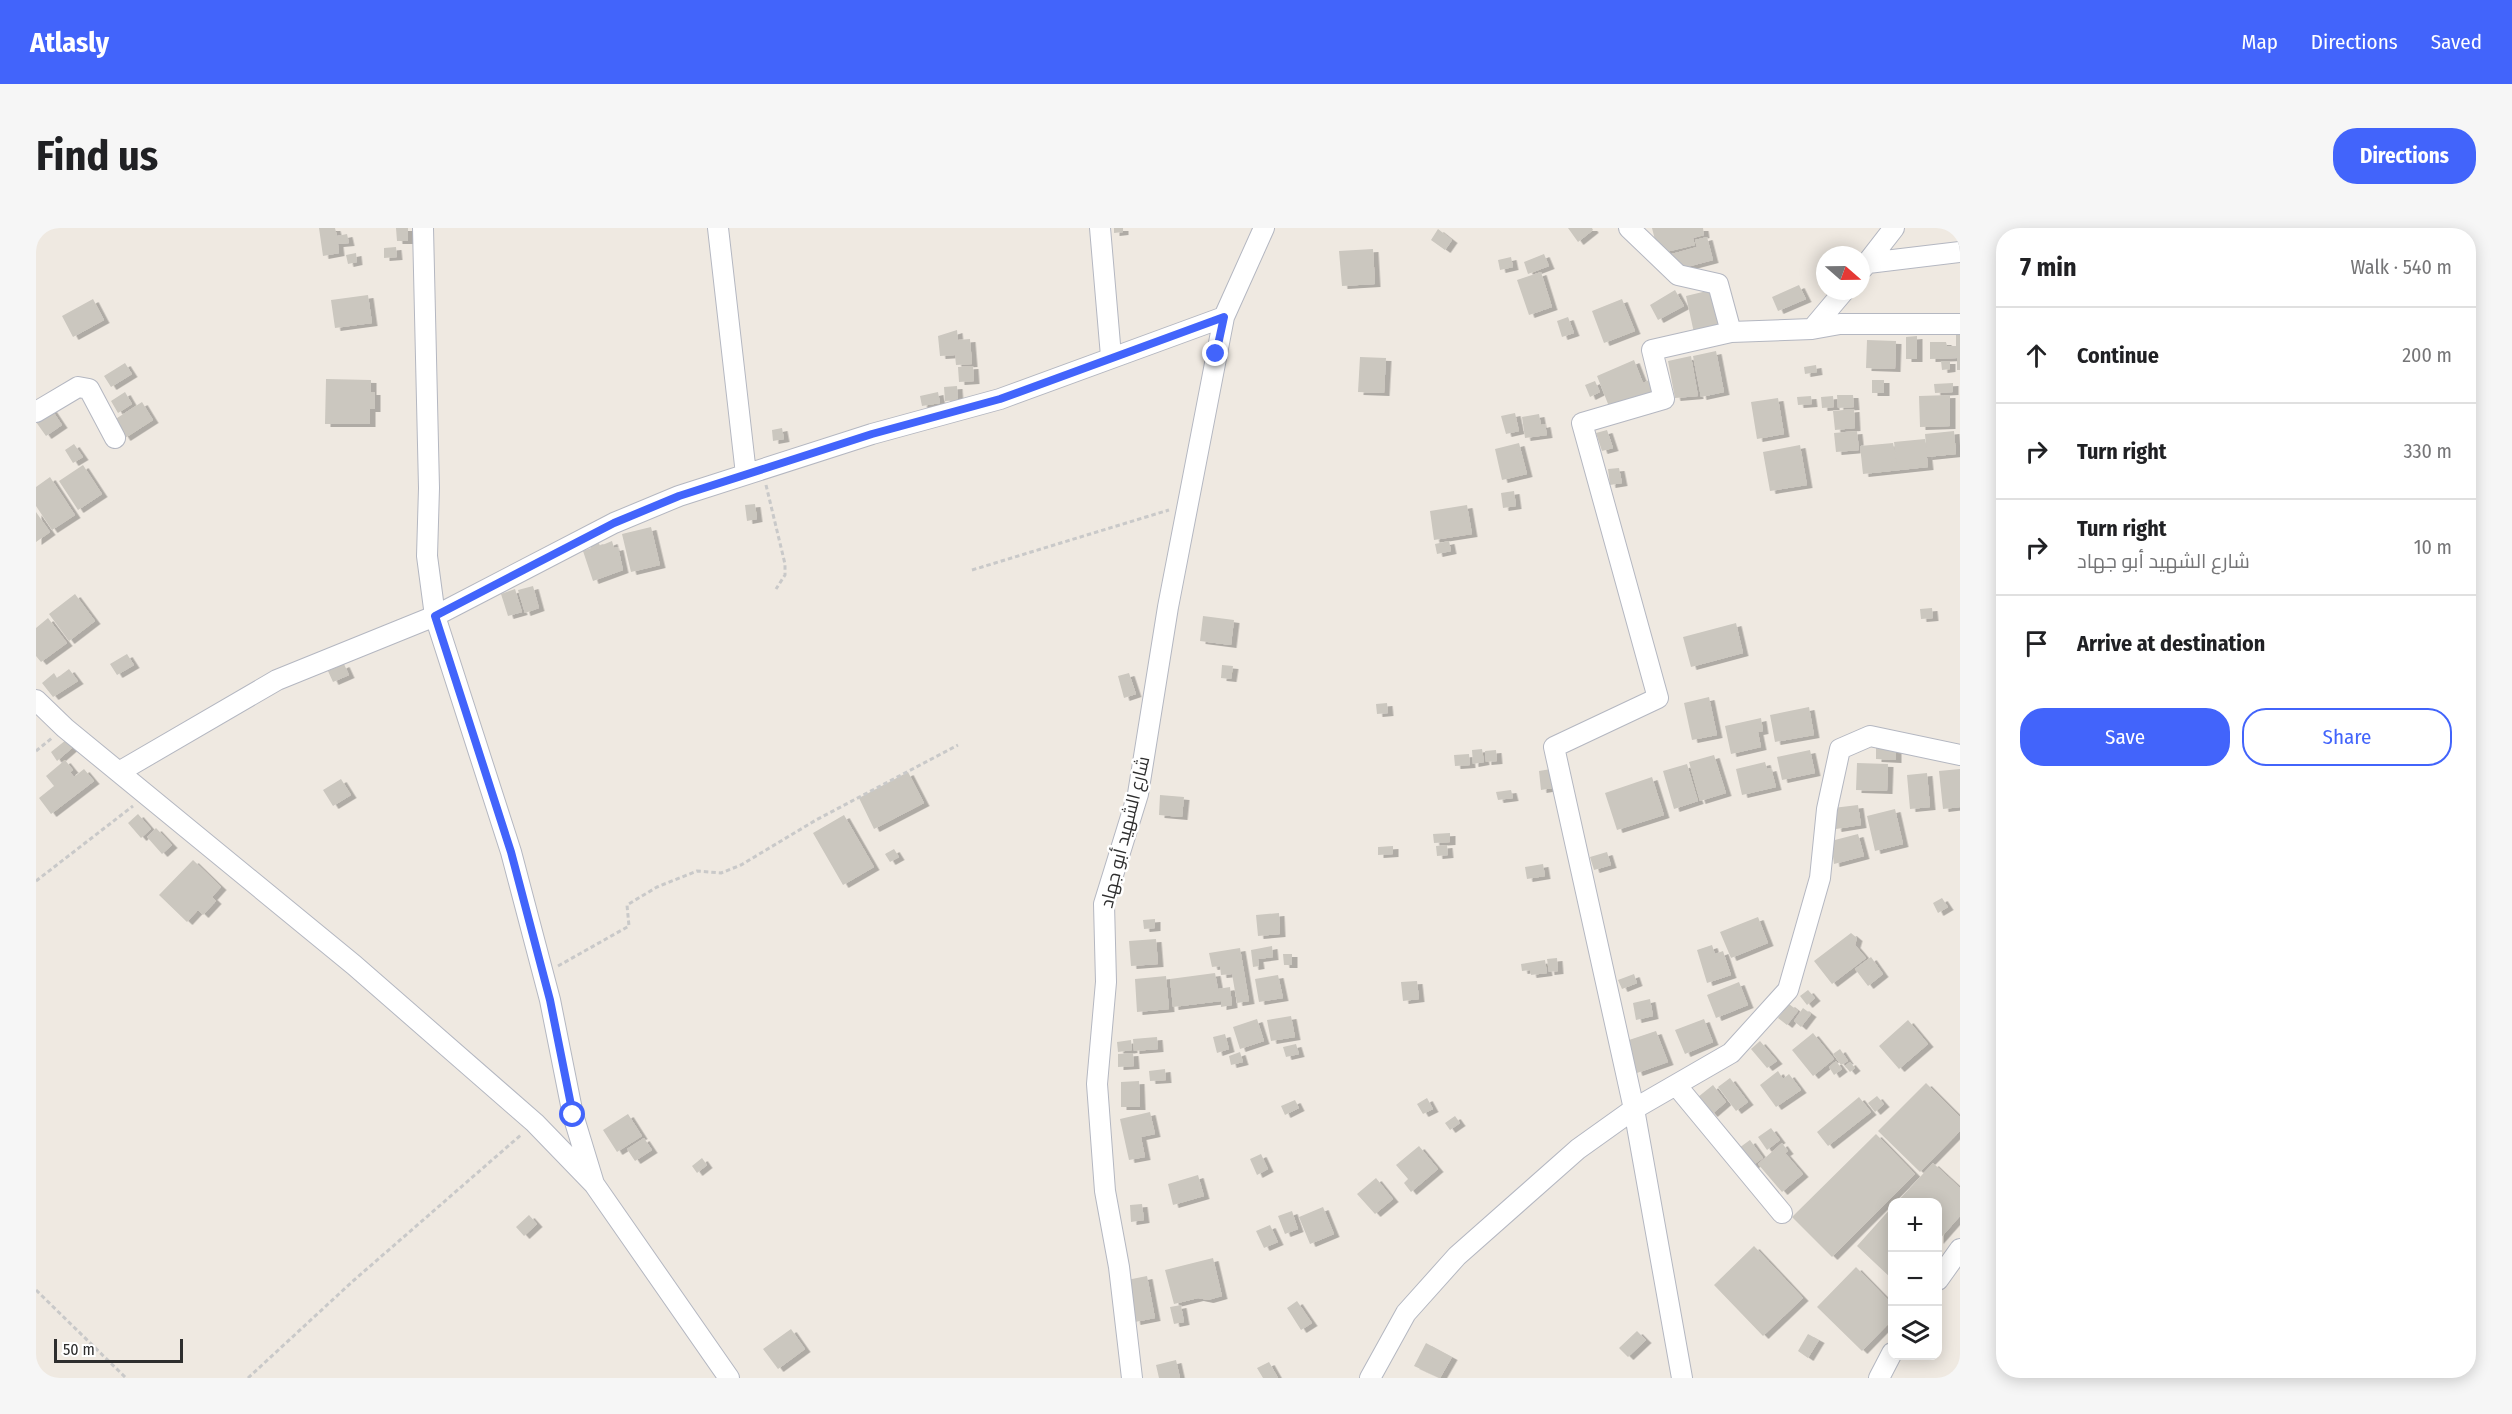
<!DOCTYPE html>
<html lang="en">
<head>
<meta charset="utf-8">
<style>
  :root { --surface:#fff; --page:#f6f6f6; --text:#202124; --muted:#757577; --line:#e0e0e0; --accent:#4264fb }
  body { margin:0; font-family:"Fira Sans Condensed",Cairo,sans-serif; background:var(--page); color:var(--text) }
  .controls { position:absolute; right:18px; bottom:18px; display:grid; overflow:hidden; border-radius:12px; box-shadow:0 3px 15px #0003 }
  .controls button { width:54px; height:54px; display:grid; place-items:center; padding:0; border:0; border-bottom:2px solid var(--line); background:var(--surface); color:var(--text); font:30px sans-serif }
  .compass { position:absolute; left:1780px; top:18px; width:54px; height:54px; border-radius:50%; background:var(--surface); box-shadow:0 3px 15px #0003; rotate:110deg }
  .scale { position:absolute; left:18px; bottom:15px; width:129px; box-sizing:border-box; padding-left:6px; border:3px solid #2e2e2e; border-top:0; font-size:16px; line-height:21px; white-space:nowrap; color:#2e2e2e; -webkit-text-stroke:4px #fff; paint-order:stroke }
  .stop { position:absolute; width:18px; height:18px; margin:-14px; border:4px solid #4264fb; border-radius:50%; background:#fff }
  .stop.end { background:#4264fb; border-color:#fff; box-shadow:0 2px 6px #0008 }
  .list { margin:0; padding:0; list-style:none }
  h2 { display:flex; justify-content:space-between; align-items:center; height:78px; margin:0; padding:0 24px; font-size:26px }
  h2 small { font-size:20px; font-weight:400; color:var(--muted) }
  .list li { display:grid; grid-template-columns:39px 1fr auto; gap:18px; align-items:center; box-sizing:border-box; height:96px; padding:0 24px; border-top:2px solid var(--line) }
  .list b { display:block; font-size:22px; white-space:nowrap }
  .list p { margin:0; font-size:20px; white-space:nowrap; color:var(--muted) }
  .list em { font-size:20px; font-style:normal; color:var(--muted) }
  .actions { display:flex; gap:12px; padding:18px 24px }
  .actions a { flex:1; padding:14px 0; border:2px solid var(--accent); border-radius:24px; text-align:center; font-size:21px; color:var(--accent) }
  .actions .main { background:var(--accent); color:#fff }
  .icon { flex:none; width:33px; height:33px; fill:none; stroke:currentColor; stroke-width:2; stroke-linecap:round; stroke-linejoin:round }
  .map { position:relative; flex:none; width:1924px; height:1150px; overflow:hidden; border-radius:24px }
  header { display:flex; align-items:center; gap:36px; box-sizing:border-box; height:84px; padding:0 30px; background:var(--accent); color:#fff }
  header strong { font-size:28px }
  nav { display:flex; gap:33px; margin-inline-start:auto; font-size:21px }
  .intro { display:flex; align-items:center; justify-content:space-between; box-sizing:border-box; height:144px; padding:0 36px }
  h1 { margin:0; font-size:42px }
  .button { padding:15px 27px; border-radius:24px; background:var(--accent); color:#fff; font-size:21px; font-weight:700 }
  main { display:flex; gap:36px; padding:0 36px }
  aside { flex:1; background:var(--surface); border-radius:24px; box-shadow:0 3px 15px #0003 }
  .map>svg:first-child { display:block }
  .building { fill:#cbc7bf; filter:url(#shadow) }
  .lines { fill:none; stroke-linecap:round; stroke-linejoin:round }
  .minor-casing { stroke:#b4b7c1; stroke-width:22 }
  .path { stroke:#c9c9c9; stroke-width:3; stroke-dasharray:4.5 3; stroke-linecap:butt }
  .minor { stroke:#fff; stroke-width:20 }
  .route { stroke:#4264fb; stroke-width:8 }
  .labels { text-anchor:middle; stroke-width:5; stroke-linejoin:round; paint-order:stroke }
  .street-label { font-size:18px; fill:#2e2e2e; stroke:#fff }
</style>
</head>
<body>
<header>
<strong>Atlasly</strong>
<nav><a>Map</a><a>Directions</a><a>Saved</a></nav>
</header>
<div class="intro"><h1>Find us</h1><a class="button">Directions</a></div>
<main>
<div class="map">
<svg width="1924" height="1150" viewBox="0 0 1924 1150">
  <defs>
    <filter id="shadow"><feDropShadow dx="5.5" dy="3" stdDeviation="0" flood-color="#0004"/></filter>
  </defs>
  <rect width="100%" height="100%" fill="#efe9e1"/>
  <path class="building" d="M283 0H299L301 8 311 6 313 15 302 16 303 25 287 28Z
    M360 0H372V13H361Z
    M1078 0H1087V4L1078 5Z
    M1532 0H1556L1557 2 1542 14Z
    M1616 0H1667L1668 7 1657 10 1659 17 1630 24 1620 16Z
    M1402 1 1416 12 1409 22 1395 12Z
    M1671 9 1677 32 1647 40 1632 27 1661 19 1659 12Z
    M360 19 361 29 348 30V20Z
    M1337 21 1339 56 1306 58 1303 23Z
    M320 25 321 34 312 36 310 27Z
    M1508 26 1513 38 1492 46 1488 34Z
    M1475 29 1477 39 1464 42 1462 32Z
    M1505 44 1516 79 1493 87 1481 52Z
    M1763 57 1770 71 1742 83 1736 69Z
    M1679 61 1687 98 1658 105 1650 68Z
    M1639 62 1648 78 1622 92 1614 77Z
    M332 67 336 95 299 100 295 72Z
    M57 71 68 92 37 109 26 88Z
    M1586 71 1599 103 1568 115 1556 83Z
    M1532 89 1538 105 1526 109 1521 93Z
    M921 102 922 112 934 111 936 136 920 137 919 127 904 128 902 108Z
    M1920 106H1924V142H1921V130L1894 131V114H1910L1911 118H1920Z
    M1881 108V131H1870V109Z
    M1831 112 1860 113 1859 141 1830 140Z
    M1680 123 1688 164 1665 169 1657 128Z
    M1655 128 1662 168 1639 170 1632 133Z
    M1324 129 1350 130 1348 165 1322 164Z
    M1598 132 1607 155 1613 152 1618 163 1574 181 1561 148Z
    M1905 133H1914V141L1906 142Z
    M89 135 96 146 75 159 68 148Z
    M1780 137 1781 144 1769 146 1768 139Z
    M937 138 938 153 923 154 922 139Z
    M290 151 335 152V164H339V181H334V196H289Z
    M1836 152H1848V165H1836Z
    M1559 153 1564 164 1554 169 1549 157Z
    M1917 155V164L1899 165 1898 156Z
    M921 158 922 172 909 173 908 159Z
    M89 164 96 176 82 185 75 173Z
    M902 164 904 175 886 178 884 168Z
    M1801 167H1817L1818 179 1802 180Z
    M1914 167V198L1884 199 1883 168Z
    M1775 168 1776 176 1762 177 1761 169Z
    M1797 168 1798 179 1786 180 1785 169Z
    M1742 170 1748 206 1721 211 1715 174Z
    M106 174 117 192 89 210 78 192Z
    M14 179 26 197 10 208 0 194V189Z
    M1818 181 1819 200 1799 202 1797 183Z
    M1479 185 1483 203 1470 206 1465 188Z
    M1503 186 1505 197 1509 196 1511 207 1489 210 1486 189Z
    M746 200 748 211 737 213 736 202Z
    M1571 202 1577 220 1566 223 1560 205Z
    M1821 203 1823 222 1800 224 1798 205Z
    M1918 203 1920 226 1891 229 1889 206Z
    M1889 211 1892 239 1827 246 1824 218 1857 215 1861 237 1858 214Z
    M1483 215 1491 246 1466 252 1459 221Z
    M38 216 47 229 37 235 29 222Z
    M1764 217 1771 257 1734 263 1727 224Z
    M47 237 66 266 42 282 23 253Z
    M1583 240 1586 255 1574 257 1572 241Z
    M14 249 39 287 16 302 0 278V259Z
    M1478 263 1480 278 1467 280 1465 265Z
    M719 276 721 291 711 293 709 277Z
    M1431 277 1436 306 1398 312 1394 283Z
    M0 284 14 304 0 314Z
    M615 299 624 337 595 344 586 306Z
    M562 313 564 318 576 313 578 320 582 319 587 342 557 353 547 323 555 320 554 316Z
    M1413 313 1415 323 1401 326 1399 316Z
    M497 358 503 380 489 385 482 362Z
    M479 361 486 384 472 388 465 366Z
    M39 366 59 393 33 413 13 386Z
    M1896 380 1897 390 1885 391 1884 381Z
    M1167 388 1198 392 1195 417 1164 413Z
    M12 390 31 415 5 434 0 428V400Z
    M1700 395 1707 425 1655 439 1647 409Z
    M91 426 98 437 81 447 74 436Z
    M308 436 313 447 297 454 292 443Z
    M1186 437 1197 438 1195 451 1185 450Z
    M33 441 42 453 17 469 6 455 18 445 21 450Z
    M1093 445 1100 466 1088 470 1082 448Z
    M1673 469 1681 507 1656 512 1648 475Z
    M1351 475 1352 485 1341 486 1340 476Z
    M1773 479 1778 507 1739 514 1734 487Z
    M1725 490 1727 503 1722 504 1725 519 1695 526 1689 498Z
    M30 512 36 520 21 533 15 524Z
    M1840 520 1860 521V532L1840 531Z
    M1446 521 1448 534 1437 536 1436 522Z
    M1460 522 1461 533 1450 534 1449 523Z
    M1774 522 1779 545 1746 552 1741 529Z
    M1433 526 1434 537 1419 538 1418 527Z
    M1678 527 1690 565 1664 573 1653 534Z
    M29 532 37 542 34 544 38 549 48 541 58 553 15 586 3 570 18 558 10 548Z
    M1729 534 1731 541 1735 540 1740 559 1706 567 1700 541Z
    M1821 535 1852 536 1851 563 1820 562Z
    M1651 536 1662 573 1638 581 1627 543Z
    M1515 541 1517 560 1505 562 1503 543Z
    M1924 541V579L1907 581 1903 543Z
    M872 544 888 575 838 601 823 570Z
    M1891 545 1894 579 1874 581 1871 547Z
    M1616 549 1628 587 1581 602 1569 565Z
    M305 551 315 567 297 578 287 562Z
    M1475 562 1477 570 1462 572 1460 564Z
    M1124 567 1148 569 1146 589 1123 587Z
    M1822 577 1825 597 1800 601 1797 580Z
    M1859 581 1867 616 1839 623 1831 588Z
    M102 586 115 601 105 610 92 595Z
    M808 587 838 639 807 657 777 605Z
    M120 600 136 617 126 626 111 609Z
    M1414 605V614L1398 615 1397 606Z
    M1822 606 1828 628 1798 636 1795 613Z
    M1411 617 1412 627 1401 628 1400 618Z
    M1357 618V626L1342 627V619Z
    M858 621 863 629 854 634 849 626Z
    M1571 624 1575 637 1558 642 1554 629Z
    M157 632 185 659 176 669 180 673 167 687 162 682 151 694 123 667Z
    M1507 636 1509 648 1491 651 1489 639Z
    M1906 670 1912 679 1902 685 1897 675Z
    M1243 685 1244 706 1222 708 1220 687Z
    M1722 689 1732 715 1695 730 1684 704Z
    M1119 691V700L1108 701 1107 692Z
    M1815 705 1821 710 1819 717 1830 730 1796 756 1778 733Z
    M1120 711 1122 736 1095 738 1093 713Z
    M1676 717 1679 726 1687 723 1695 747 1671 755 1661 722Z
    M1236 718 1237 729 1222 731 1223 738 1217 739 1215 722Z
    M1204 720 1213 773 1201 775 1196 746 1185 747 1184 738 1176 739 1173 725Z
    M1247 726H1256V737H1248Z
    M1835 729 1847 746 1832 758 1819 741Z
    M1521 730 1522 743 1513 744 1511 731Z
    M1509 732 1511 745 1495 747 1494 742 1486 743 1485 736Z
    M1179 745 1182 761 1194 759 1196 777 1185 779V773L1137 779 1134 751Z
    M1598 746 1601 755 1586 761 1582 752Z
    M1242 747 1247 770 1223 774 1219 751Z
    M1130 748 1133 781 1101 784 1099 751Z
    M1381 753 1383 771 1367 773 1365 754Z
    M1703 754 1712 777 1680 790 1671 767Z
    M1772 762 1779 770 1771 777 1764 768Z
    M1614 771 1617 788 1600 792 1597 775Z
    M1753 776 1762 783 1751 797 1742 790Z
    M1767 780 1775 786 1765 799 1758 793Z
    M1255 788 1259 809 1235 813 1231 792Z
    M1221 791 1228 813 1204 821 1197 799Z
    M1668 791 1677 814 1649 826 1639 802Z
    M1872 792 1892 816 1863 841 1843 818Z
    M1620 803 1632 834 1601 845 1590 813Z
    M1777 805 1798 831 1777 848 1756 822Z
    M1189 806 1193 821 1181 825 1177 809Z
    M1121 809 1122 821 1098 823 1097 811Z
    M1095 812 1096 822 1082 824 1081 814Z
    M1724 813 1741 833 1731 840 1715 821Z
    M1260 816 1263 826 1250 829 1247 819Z
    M1804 821 1812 833 1805 837 1797 826Z
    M1204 824 1207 834 1195 837 1193 828Z
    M1097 825 1098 838 1082 839V826Z
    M1800 833 1806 841 1798 847 1793 839Z
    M1814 834 1819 840 1814 844 1809 838Z
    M1129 841 1130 852 1114 853 1113 843Z
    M1742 843 1747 851 1753 846 1765 862 1740 879 1724 857Z
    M1694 850 1712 874 1700 883 1682 859Z
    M1103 853 1104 879H1085V854Z
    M1890 855 1924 889V903L1884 944 1842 903Z
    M1677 857 1690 874 1676 886 1662 869Z
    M1841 868 1848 876 1839 884 1832 875Z
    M1823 869 1835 884 1792 918 1781 904Z
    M1391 870 1397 881 1387 886 1381 876Z
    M1259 872 1263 880 1249 887 1245 878Z
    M1114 884 1119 906 1105 909 1109 929 1093 932 1084 891Z
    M592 886 606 908 581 924 567 902Z
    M1419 888 1424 895 1414 902 1409 895Z
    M1735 900 1744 912 1731 922 1722 909Z
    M1840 906 1879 946 1796 1029 1756 989Z
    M608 910 616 922 599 933 591 921Z
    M1714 912 1727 930 1716 938 1703 920Z
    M1746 915 1752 923 1749 925 1767 946 1746 964 1722 936Z
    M1383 918 1402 941 1375 964 1368 955 1372 951 1360 937Z
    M1225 926 1232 941 1221 947 1214 931Z
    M666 930 671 937 661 945 656 938Z
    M1897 935 1924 960V988L1902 1013V974H1861Z
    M1162 947 1168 968 1137 977 1132 956Z
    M1340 950 1357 971 1339 986 1321 966Z
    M1106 976 1108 992 1095 994 1094 977Z
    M1287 979 1298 1006 1274 1016 1263 989Z
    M1856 979V1051L1821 1018Z
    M1256 983 1262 1001 1249 1006 1242 988Z
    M493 987 501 996 488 1008 480 999Z
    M1234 997 1242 1014 1228 1020 1220 1003Z
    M1718 1018 1767 1070 1727 1108 1678 1057Z
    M1177 1030 1186 1068 1172 1072 1162 1070 1138 1076 1129 1042Z
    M1820 1039 1856 1076V1092L1826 1123 1781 1079Z
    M1111 1048 1119 1090 1099 1094 1091 1052Z
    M1261 1073 1276 1095 1265 1102 1251 1080Z
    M1145 1077 1148 1094 1138 1096 1134 1079Z
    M755 1101 769 1121 742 1141 727 1121Z
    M1601 1103 1610 1112 1592 1129 1583 1120Z
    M1772 1106 1783 1112 1772 1130 1762 1123Z
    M1390 1115 1416 1129 1404 1150 1378 1138Z
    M1140 1132 1144 1150H1123L1120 1137Z
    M1233 1134 1242 1150H1227L1221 1140Z"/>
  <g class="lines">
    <g class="minor-casing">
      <path id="minor" d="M387 0 393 260 391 328 399 388 475 624 514 772 537 887 558 956
        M682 0 710 246
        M1064 0 1075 128
        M1593 0 1642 47 1682 56 1695 104
        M1832 35 1924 24
        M1827 40 1858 0
        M1776 101 1808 63
        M0 184 42 159 53 161 79 210
        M0 472 29 500 318 737 499 895 558 956 693 1150
        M83 544 241 452 399 388 578 295 643 268 836 206 964 171 1188 89
        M1640 857 1746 985
        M1902 1052 1924 1021
        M1096 1150 1083 1039 1069 963 1061 856 1070 754 1068 676 1102 566 1132 379 1188 89 1228 0
        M1334 1150 1370 1085 1421 1028 1542 921 1598 881 1695 825 1752 762 1784 650 1791 581 1804 521 1834 508 1924 527
        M1646 1150 1598 881 1518 519 1622 470 1546 195 1628 171 1616 122 1695 104 1776 101 1804 96H1924
        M1843 1150 1856 1125"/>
    </g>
    <path class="path" d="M730 257 749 336V347L740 361
      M936 342 1133 282
      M0 523 16 510
      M0 653 97 578
      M522 738 593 698 591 677 621 659 661 643 685 645 705 637 780 592 922 517
      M0 1062 90 1150
      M212 1150 317 1053 486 906"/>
    <use href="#minor" class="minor"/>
  </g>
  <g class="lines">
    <path class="route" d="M537 887 514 772 475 624 399 388 578 295 643 268 836 206 964 171 1188 89 1180 126"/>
  </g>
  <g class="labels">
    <g class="street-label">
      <text transform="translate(1089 604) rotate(-76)" y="6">شارع الشهيد أبو جهاد</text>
    </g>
  </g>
</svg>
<div class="controls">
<button>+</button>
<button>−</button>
<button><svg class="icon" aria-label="layers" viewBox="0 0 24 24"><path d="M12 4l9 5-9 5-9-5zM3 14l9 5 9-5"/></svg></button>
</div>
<svg class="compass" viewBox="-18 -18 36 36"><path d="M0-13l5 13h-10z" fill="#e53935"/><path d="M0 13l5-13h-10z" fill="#757577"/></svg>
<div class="scale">50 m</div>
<div class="stop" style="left:537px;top:887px"></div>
<div class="stop end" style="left:1180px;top:126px"></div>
</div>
<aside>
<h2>7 min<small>Walk · 540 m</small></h2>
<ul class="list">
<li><svg class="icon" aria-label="ahead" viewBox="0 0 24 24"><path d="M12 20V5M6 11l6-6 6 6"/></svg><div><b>Continue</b></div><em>200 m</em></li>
<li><svg class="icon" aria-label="right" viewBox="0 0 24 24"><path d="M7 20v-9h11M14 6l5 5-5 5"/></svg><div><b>Turn right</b></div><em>330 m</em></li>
<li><svg class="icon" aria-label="right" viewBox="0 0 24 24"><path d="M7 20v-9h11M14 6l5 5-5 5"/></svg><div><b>Turn right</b><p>شارع الشهيد أبو جهاد</p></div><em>10 m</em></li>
<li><svg class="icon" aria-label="arrive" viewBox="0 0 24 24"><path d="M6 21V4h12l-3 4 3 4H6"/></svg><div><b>Arrive at destination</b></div></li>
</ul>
<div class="actions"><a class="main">Save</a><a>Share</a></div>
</aside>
</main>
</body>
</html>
